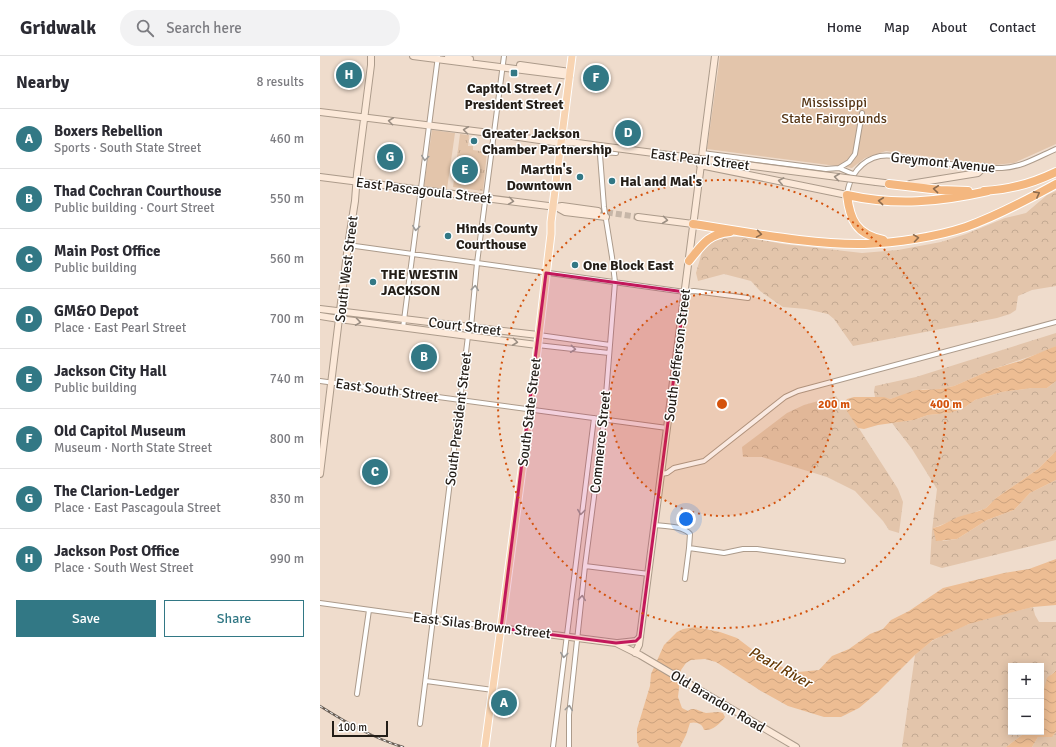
<!DOCTYPE html>
<html lang="en">
<head>
<meta charset="utf-8">
<style>
  :root { --surface:#fff; --page:#f2f2f3; --text:#2b2b33; --muted:#7c7c81; --line:#e1e1e2; --accent:#327885 }
  body { margin:0; font-family:Signika,sans-serif; background:var(--page); color:var(--text) }
  .controls { position:absolute; right:12px; bottom:12px; display:grid; overflow:hidden; border-radius:0px; box-shadow:0 2px 10px #0003 }
  .controls button { width:36px; height:36px; display:grid; place-items:center; padding:0; border:0; border-bottom:1px solid var(--line); background:var(--surface); color:var(--text); font:20px sans-serif }
  .scale { position:absolute; left:12px; bottom:10px; width:56px; box-sizing:border-box; padding-left:4px; border:2px solid #241e18; border-top:0; font-size:11px; line-height:14px; white-space:nowrap; color:#241e18; -webkit-text-stroke:3px #fff; paint-order:stroke }
  .you { position:absolute; left:366px; top:463px; width:14px; height:14px; margin:-10px; border:3px solid #fff; border-radius:50%; background:#1a73e8; box-shadow:0 0 0 6px #1a73e833 }
  .badge { display:grid; place-items:center; width:26px; height:26px; border-radius:50%; background:var(--accent); color:#fff; font-size:13px; font-weight:700 }
  .pin { position:absolute; translate:-50% -50%; border:2px solid #fff; box-shadow:0 1px 4px #0006 }
  .list { margin:0; padding:0; list-style:none }
  h2 { display:flex; justify-content:space-between; align-items:center; height:52px; margin:0; padding:0 16px; font-size:17px }
  h2 small { font-size:13px; font-weight:400; color:var(--muted) }
  .list li { display:grid; grid-template-columns:26px 1fr auto; gap:12px; align-items:center; box-sizing:border-box; height:60px; padding:0 16px; border-top:1px solid var(--line) }
  .list b { display:block; font-size:15px; white-space:nowrap }
  .list p { margin:0; font-size:13px; white-space:nowrap; color:var(--muted) }
  .list em { font-size:13px; font-style:normal; color:var(--muted) }
  .actions { display:flex; gap:8px; padding:12px 16px }
  .actions a { flex:1; padding:9px 0; border:1px solid var(--accent); border-radius:0px; text-align:center; font-size:14px; color:var(--accent) }
  .actions .main { background:var(--accent); color:#fff }
  .icon { flex:none; width:22px; height:22px; fill:none; stroke:currentColor; stroke-width:2; stroke-linecap:round; stroke-linejoin:round }
  .map { position:relative; flex:none; width:736px; height:691px; overflow:hidden }
  header { display:flex; align-items:center; gap:24px; box-sizing:border-box; height:56px; padding:0 20px; background:var(--surface); border-bottom:1px solid var(--line) }
  header strong { font-size:19px }
  nav { display:flex; gap:22px; margin-inline-start:auto; font-size:14px }
  .search { width:280px; height:36px; background:var(--page); display:flex; align-items:center; gap:10px; box-sizing:border-box; padding:0 14px; border-radius:22px; color:var(--muted); font-size:15px }
  main { display:flex }
  aside { flex:1; background:var(--surface) }
  .map>svg:first-child { display:block }
  .grass { fill:url(#grass-tufts) }
  .forest { fill:url(#forest-crowns) }
  .park { fill:#e3c5ab }
  .water { fill:url(#water-waves) }
  .lines { fill:none; stroke-linecap:round; stroke-linejoin:round }
  .secondary-tunnel { stroke:#c6b6a8; stroke-width:6; stroke-dasharray:6 3; stroke-linecap:butt }
  .street-casing { stroke:#ac9b8b; stroke-width:6 }
  .secondary-casing { stroke:#ac9b8b; stroke-width:8 }
  .primary-casing { stroke:#fff; stroke-width:9 }
  .highway-casing { stroke:#fff; stroke-width:10 }
  .street { stroke:#fff; stroke-width:4 }
  .secondary { stroke:#fce9d9; stroke-width:6 }
  .primary { stroke:#f8d4b2; stroke-width:7 }
  .highway { stroke:#f4b77f; stroke-width:8 }
  .rail-casing { stroke:#685e55; stroke-width:2.5 }
  .rail { stroke:#fff; stroke-width:1; stroke-dasharray:3; stroke-linecap:butt }
  .secondary-bridge-casing { stroke:#ac9b8b; stroke-width:8; stroke-linecap:butt }
  .secondary-bridge { stroke:#fce9d9; stroke-width:6 }
  .oneway { stroke:#9b8e82 }
  .oneway2 { stroke:#9c9a97 }
  .oneway3 { stroke:#8c6a4c }
  .marked { fill:#c2185b; fill-opacity:0.2; stroke:#c2185b; stroke-width:3; stroke-linejoin:round }
  .ring { fill:none; stroke:#d4530d; stroke-width:2; stroke-dasharray:2 4 }
  .poi-dot { fill:#327885; stroke:#fff; stroke-width:1.5 }
  .labels { text-anchor:middle; stroke-width:3; stroke-linejoin:round; paint-order:stroke }
  .poi-label { font-size:14px; font-weight:bold; fill:#241e18; stroke:#fff; text-anchor:start }
  .park-label { font-size:14px; fill:#563616; stroke:#fff }
  .street-label { font-size:14px; fill:#241e18; stroke:#fff }
  .water-label { font-size:15px; font-style:italic; fill:#673b07; stroke:#fff }
  .centre { fill:#d4530d; stroke:#fff; stroke-width:2 }
  .ring-label { font-size:12px; text-anchor:middle; font-weight:bold; fill:#d4530d; stroke:#fff; stroke-width:3; stroke-linejoin:round; paint-order:stroke }
</style>
</head>
<body>
<header>
<strong>Gridwalk</strong>
<div class="search"><svg class="icon" aria-label="search" viewBox="0 0 24 24"><circle cx="10" cy="10" r="6"/><path d="M15 15l6 6"/></svg>Search here</div>
<nav><a>Home</a><a>Map</a><a>About</a><a>Contact</a></nav>
</header>
<main>
<aside>
<h2>Nearby<small>8 results</small></h2>
<ul class="list">
<li><span class="badge">A</span><div><b>Boxers Rebellion</b><p>Sports · South State Street</p></div><em>460 m</em></li>
<li><span class="badge">B</span><div><b>Thad Cochran Courthouse</b><p>Public building · Court Street</p></div><em>550 m</em></li>
<li><span class="badge">C</span><div><b>Main Post Office</b><p>Public building</p></div><em>560 m</em></li>
<li><span class="badge">D</span><div><b>GM&amp;O Depot</b><p>Place · East Pearl Street</p></div><em>700 m</em></li>
<li><span class="badge">E</span><div><b>Jackson City Hall</b><p>Public building</p></div><em>740 m</em></li>
<li><span class="badge">F</span><div><b>Old Capitol Museum</b><p>Museum · North State Street</p></div><em>800 m</em></li>
<li><span class="badge">G</span><div><b>The Clarion-Ledger</b><p>Place · East Pascagoula Street</p></div><em>830 m</em></li>
<li><span class="badge">H</span><div><b>Jackson Post Office</b><p>Place · South West Street</p></div><em>990 m</em></li>
</ul>
<div class="actions"><a class="main">Save</a><a>Share</a></div>
</aside>
<div class="map">
<svg width="736" height="691" viewBox="0 0 736 691">
  <defs>
    <pattern id="grass-tufts" width="24" height="20" patternUnits="userSpaceOnUse"><rect width="24" height="20" fill="#e3c5ab"/><path d="M3 7l-1-3M5 7V3M7 7l1-3M15 17l-1-3M17 17v-4M19 17l1-3" fill="none" stroke="#c3a992"/></pattern>
    <pattern id="forest-crowns" width="20" height="18" patternUnits="userSpaceOnUse"><rect width="20" height="18" fill="#e3c5ab"/><path d="M2 6a3 3 0 1 1 6 0M12 15a3 3 0 1 1 6 0" fill="none" stroke="#c3a992"/></pattern>
    <pattern id="water-waves" width="16" height="10" patternUnits="userSpaceOnUse"><rect width="16" height="10" fill="#edbd93"/><path d="M0 5q4-4 8 0t8 0" fill="none" stroke="#cba27e"/></pattern>
  </defs>
  <rect width="100%" height="100%" fill="#efdccc"/>
  <path class="grass" d="M140 78 149 79 148 90H153V94L167 96 163 135 133 131 135 116H137V121L151 123 152 119H155L156 111H152L153 106 139 104 138 109H136Z"/>
  <path class="forest" d="M736 135V230L712 234 698 240 696 254 690 258 677 262 533 290 514 263 508 258 486 253 463 251 440 235 431 225 404 218 378 225 376 217 382 196 390 186 397 183 410 181H427L463 188 542 197 578 194 621 186 646 178 685 162 706 157 727 139Z
    M736 277V290L729 294 673 313 634 330 619 333H603L570 343 555 341 554 335 555 330 596 321Z
    M736 325V395L718 413 676 442 666 452 613 472 623 485 637 483 667 464 694 454 710 437 736 424V484L622 512 610 508 612 475 617 433 592 393 572 367 594 364 608 359 630 357 644 352 655 344 682 336 712 332H727Z
    M516 340 531 360 578 433 583 446 579 477 569 474 563 465 535 435 507 421 442 401H423L422 391 467 357 484 349Z
    M713 551 715 559 719 566H736V614L727 623 722 645 721 655V610H691V676H706L686 691H582L595 599C601 594 607 588 614 584 644 566 680 559 713 551Z
    M736 676V691H712L718 681H732Z"/>
  <path class="park" d="M400 0H736V88L694 107 673 109 566 95 545 102 532 112 387 93Z
    M112 74 135 77 127 133 104 130Z"/>
  <path class="water" d="M736 290V325L727 332H712L682 336 655 344 644 352 630 357 608 359 594 364 558 369 544 373 538 372 523 349 527 343 534 341H564L570 343 596 334 619 333 634 330 673 313 700 305Z
    M736 395V424L710 437 694 454 667 464 637 483 616 485 613 472 620 470 638 461 659 455 666 452 676 442 718 413Z
    M736 503V549L713 551 674 561 649 568 613 584 595 599 558 636 539 652 521 661H504L468 650 441 635 396 606 385 603 371 604 366 607 361 614 358 641 362 652 368 655C374 650 380 656 386 657 392 657 397 655 403 657L405 661C400 668 392 675 384 674 383 668 376 665 370 667L366 679 360 691H319L317 686V673L330 630 331 618 344 589 357 576 363 573 375 571 400 576 417 582 442 601 466 613 478 616 499 614 512 600 529 593 550 578 563 573 571 564 589 555 623 532 684 517 709 513Z
    M736 614V676L732 681H718L712 691H686L706 676H721C721 658 721 640 727 622 729 619 734 618 736 614Z"/>
  <g class="lines">
    <path class="secondary-tunnel" d="M278 155 318 161"/>
    <g class="street-casing">
      <path id="street" d="M382 97 506 113 519 112 529 106 535 98 542 57
        M519 112 533 118
        M527 139C529 120 541 104 560 100 571 98 583 101 594 103 622 106 654 113 682 112 702 111 718 101 736 93
        M28 189 365 236 374 235 428 242
        M83 272 118 0
        M219 279 290 289
        M217 289 289 297
        M0 325 347 372
        M341 418 347 417 354 412 384 405 465 341 478 335 736 266
        M335 469C345 470 363 470 370 478L369 492 404 497 423 493H437L523 505
        M265 510 329 518
        M365 523 369 492
        M0 547 181 572
        M106 625 173 634
        M37 638 49 554
        M100 668 148 280 151 271 157 207 184 0
        M233 691 274 362
        M249 691V659L265 510 284 364 295 226 292 201 284 151 280 99 283 96 296 97"/>
    </g>
    <g class="secondary-casing">
      <path id="secondary" d="M93 0 250 20
        M128 0 150 3
        M200 9 250 16
        M0 56 170 77 240 87 250 86 280 90
        M380 109 527 139
        M0 121 236 151 242 150 278 155
        M556 126 573 128
        M590 128 658 117 664 111
        M236 151 245 156 286 161
        M318 161 373 168
        M0 253 218 279
        M0 260 19 263 217 289
        M0 418 28 189 35 145 37 118 51 9V0
        M181 572 296 587 320 599 476 691
        M298 587 316 585 320 581
        M315 597 319 589 320 581 395 0"/>
    </g>
    <g class="primary-casing">
      <path id="primary" d="M165 691 210 354 231 178V166L252 0"/>
    </g>
    <g class="highway-casing">
      <path id="highway" d="M569 128 620 134 648 135
        M664 135C689 134 713 127 736 116
        M373 168C428 176 489 189 544 188 576 187 616 181 646 171 677 160 707 144 736 128
        M563 184C536 178 530 164 527 139 576 150 619 146 668 135
        M369 205C382 189 388 178 410 176"/>
    </g>
    <use href="#street" class="street"/>
    <use href="#secondary" class="secondary"/>
    <use href="#primary" class="primary"/>
    <use href="#highway" class="highway"/>
    <g class="rail-casing">
      <path id="rail" d="M0 650C27 667 53 682 83 691"/>
    </g>
    <use href="#rail" class="rail"/>
    <g class="secondary-bridge-casing">
      <path id="secondary-bridge" d="M280 90 556 126"/>
    </g>
    <use href="#secondary-bridge" class="secondary-bridge"/>
  </g>
  <defs><path id="oneway-chevron" d="M-2-3.5L2.5 0L-2 3.5" fill="none" stroke-width="1.6" stroke-linecap="round" stroke-linejoin="round"/></defs>
  <g class="oneway">
    <use href="#oneway-chevron" transform="translate(71 65) rotate(-173)"/>
    <use href="#oneway-chevron" transform="translate(146 74) rotate(-173)"/>
    <use href="#oneway-chevron" transform="translate(517 121) rotate(-173)"/>
    <use href="#oneway-chevron" transform="translate(461 125) rotate(-169)"/>
    <use href="#oneway-chevron" transform="translate(191 145) rotate(8)"/>
    <use href="#oneway-chevron" transform="translate(345 164) rotate(7)"/>
    <use href="#oneway-chevron" transform="translate(38 266) rotate(8)"/>
    <use href="#oneway-chevron" transform="translate(195 286) rotate(7)"/>
  </g>
  <g class="oneway2">
    <use href="#oneway-chevron" transform="translate(105 102) rotate(98)"/>
    <use href="#oneway-chevron" transform="translate(96 172) rotate(97)"/>
    <use href="#oneway-chevron" transform="translate(155 232) rotate(-84)"/>
    <use href="#oneway-chevron" transform="translate(253 293) rotate(6)"/>
    <use href="#oneway-chevron" transform="translate(261 456) rotate(97)"/>
    <use href="#oneway-chevron" transform="translate(262 542) rotate(-84)"/>
    <use href="#oneway-chevron" transform="translate(244 599) rotate(97)"/>
    <use href="#oneway-chevron" transform="translate(249 652) rotate(-83)"/>
  </g>
  <g class="oneway3">
    <use href="#oneway-chevron" transform="translate(616 133) rotate(-174)"/>
    <use href="#oneway-chevron" transform="translate(717 138) rotate(-28)"/>
    <use href="#oneway-chevron" transform="translate(561 145) rotate(-174)"/>
    <use href="#oneway-chevron" transform="translate(439 178) rotate(9)"/>
    <use href="#oneway-chevron" transform="translate(596 182) rotate(-8)"/>
  </g>
  <path class="marked" d="M226 217 365 236 320 581 316 585 296 587 181 572Z"/>
  <circle cx="402" cy="348" r="112" fill="#d4530d" fill-opacity=".12"/>
  <g class="ring">
    <circle cx="402" cy="348" r="112"/>
    <circle cx="402" cy="348" r="224"/>
  </g>
  <g class="poi-dot">
    <rect x="190" y="13" width="8" height="8" rx="2"/>
    <circle cx="154" cy="85" r="4"/>
    <circle cx="260" cy="121" r="4"/>
    <circle cx="292" cy="125" r="4"/>
    <circle cx="128" cy="180" r="4"/>
    <circle cx="255" cy="209" r="4"/>
    <circle cx="53" cy="226" r="4"/>
  </g>
  <g class="labels">
    <g class="poi-label">
      <text x="194" y="37" text-anchor="middle">Capitol Street /<tspan x="194" dy="16">President Street</tspan></text>
      <text x="162" y="82">Greater Jackson<tspan x="162" dy="16">Chamber Partnership</tspan></text>
      <text x="252" y="118" text-anchor="end">Martin's<tspan x="252" dy="16">Downtown</tspan></text>
      <text x="300" y="130">Hal and Mal's</text>
      <text x="136" y="177">Hinds County<tspan x="136" dy="16">Courthouse</tspan></text>
      <text x="263" y="214">One Block East</text>
      <text x="61" y="223">THE WESTIN<tspan x="61" dy="16">JACKSON</tspan></text>
    </g>
    <g class="park-label">
      <text x="514" y="51">Mississippi<tspan x="514" dy="16">State Fairgrounds</tspan></text>
    </g>
    <g class="street-label">
      <text transform="translate(380 103) rotate(7)" y="5">East Pearl Street</text>
      <text transform="translate(623 106) rotate(6)" y="5">Greymont Avenue</text>
      <text transform="translate(104 134) rotate(7)" y="5">East Pascagoula Street</text>
      <text transform="translate(26 213) rotate(-83)" y="5">South West Street</text>
      <text transform="translate(145 270) rotate(7)" y="5">Court Street</text>
      <text transform="translate(357 299) rotate(-83)" y="5">South Jefferson Street</text>
      <text transform="translate(67 334) rotate(8)" y="5">East South Street</text>
      <text transform="translate(209 356) rotate(-83)" y="5">South State Street</text>
      <text transform="translate(138 363) rotate(-83)" y="5">South President Street</text>
      <text transform="translate(280 386) rotate(-84)" y="5">Commerce Street</text>
      <text transform="translate(162 569) rotate(7)" y="5">East Silas Brown Street</text>
      <text transform="translate(398 645) rotate(31)" y="5">Old Brandon Road</text>
    </g>
    <g class="water-label">
      <text transform="translate(460 611) rotate(29)" y="5">Pearl River</text>
    </g>
  </g>
  <circle cx="402" cy="348" r="6" class="centre"/>
  <g class="ring-label">
    <text x="514" y="352">200 m</text>
    <text x="626" y="352">400 m</text>
  </g>
</svg>
<div class="controls">
<button>+</button>
<button>−</button>
</div>
<div class="scale">100 m</div>
<div class="you"></div>
<div class="pin badge" style="left:184px;top:647px">A</div>
<div class="pin badge" style="left:104px;top:301px">B</div>
<div class="pin badge" style="left:55px;top:416px">C</div>
<div class="pin badge" style="left:308px;top:77px">D</div>
<div class="pin badge" style="left:145px;top:114px">E</div>
<div class="pin badge" style="left:276px;top:22px">F</div>
<div class="pin badge" style="left:70px;top:101px">G</div>
<div class="pin badge" style="left:29px;top:19px">H</div>
</div>
</main>
</body>
</html>
